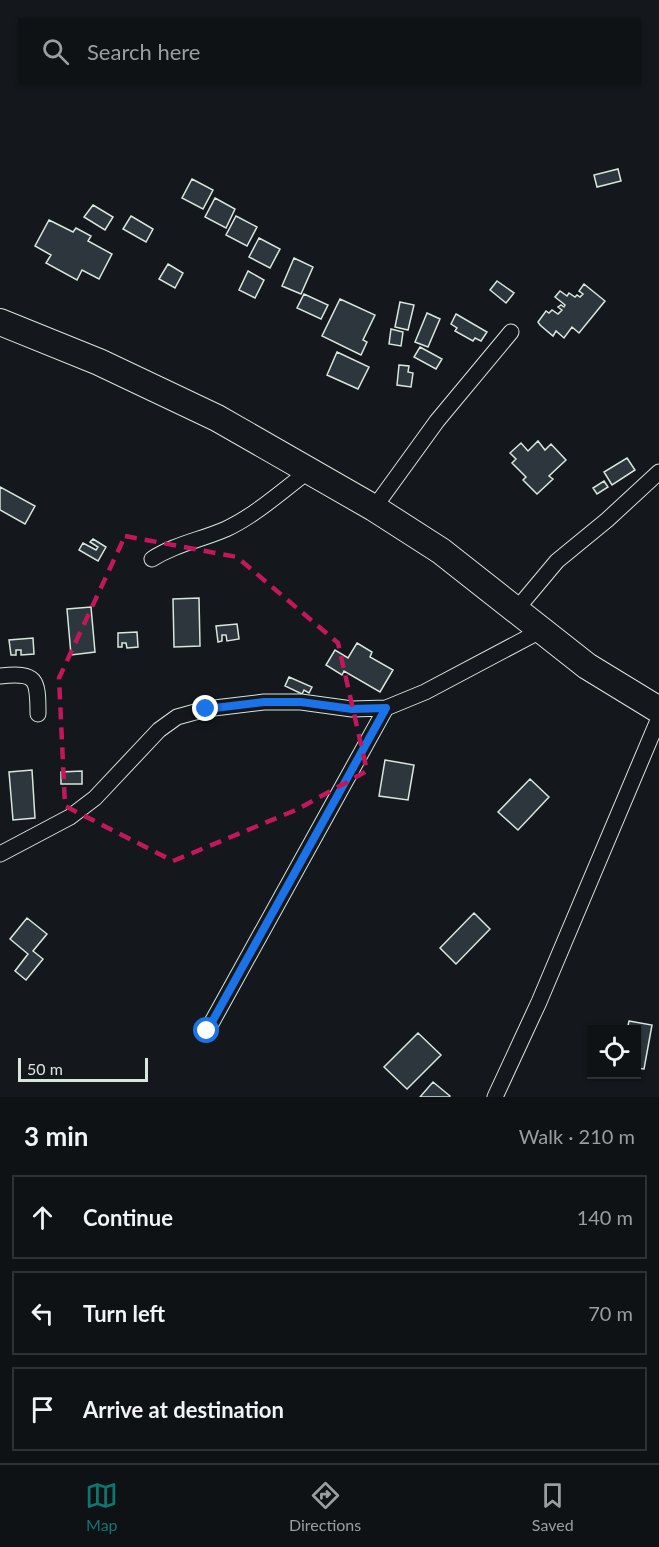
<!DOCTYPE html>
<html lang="en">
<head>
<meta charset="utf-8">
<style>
  :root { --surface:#0f1215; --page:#181b1e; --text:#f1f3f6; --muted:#9b9ea0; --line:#2f3234; --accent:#0f766e }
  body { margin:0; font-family:Lato,sans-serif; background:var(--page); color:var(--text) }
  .controls { position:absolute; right:18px; bottom:18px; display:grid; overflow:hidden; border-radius:0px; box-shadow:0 2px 4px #0004 }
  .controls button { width:54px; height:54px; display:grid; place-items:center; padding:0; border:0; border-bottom:2px solid var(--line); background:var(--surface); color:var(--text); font:30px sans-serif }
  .scale { position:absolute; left:18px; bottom:15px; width:130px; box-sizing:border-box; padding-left:6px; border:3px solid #d8e6dc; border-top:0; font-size:16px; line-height:21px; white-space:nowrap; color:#d8e6dc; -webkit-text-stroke:4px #14181c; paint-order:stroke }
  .stop { position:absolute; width:18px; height:18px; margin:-14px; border:4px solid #1a73e8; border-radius:50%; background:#fff }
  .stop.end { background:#1a73e8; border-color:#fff; box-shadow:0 2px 6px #0008 }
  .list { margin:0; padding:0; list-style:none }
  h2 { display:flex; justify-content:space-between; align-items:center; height:78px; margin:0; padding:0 24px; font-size:26px }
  h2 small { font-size:20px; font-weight:400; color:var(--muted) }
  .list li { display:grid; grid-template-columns:39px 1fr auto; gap:18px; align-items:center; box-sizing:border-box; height:84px; margin:0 12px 12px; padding:0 12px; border:2px solid var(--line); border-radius:0px }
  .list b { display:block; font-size:22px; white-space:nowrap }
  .list em { font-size:20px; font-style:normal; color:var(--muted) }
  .icon { flex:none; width:33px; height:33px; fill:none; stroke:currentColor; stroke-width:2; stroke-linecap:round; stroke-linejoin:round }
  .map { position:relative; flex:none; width:659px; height:1097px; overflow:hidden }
  .search { position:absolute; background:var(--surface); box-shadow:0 2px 4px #0004; left:18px; right:18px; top:18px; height:66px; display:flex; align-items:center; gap:15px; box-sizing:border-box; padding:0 21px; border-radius:0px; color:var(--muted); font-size:22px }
  .sheet { height:366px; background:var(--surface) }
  nav { display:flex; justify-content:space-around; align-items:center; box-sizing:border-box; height:84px; border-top:2px solid var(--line); background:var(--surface); font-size:16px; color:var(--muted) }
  nav a { display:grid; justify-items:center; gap:3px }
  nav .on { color:var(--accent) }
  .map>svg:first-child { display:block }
  .building { fill:#2c363c; stroke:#d8e6dc; stroke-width:1.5 }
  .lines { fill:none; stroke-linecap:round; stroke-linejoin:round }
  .minor-casing { stroke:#d8e6dc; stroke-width:17 }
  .trunk-casing { stroke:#d8e6dc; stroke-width:28 }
  .minor { stroke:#14181c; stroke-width:15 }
  .trunk { stroke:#14181c; stroke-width:26 }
  .route { stroke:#1a73e8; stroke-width:8 }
  .marked { fill:none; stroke:#c2185b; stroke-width:4.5; stroke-dasharray:12 8; stroke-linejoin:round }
</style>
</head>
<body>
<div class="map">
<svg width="659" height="1097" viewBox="0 0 659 1097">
  <rect width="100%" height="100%" fill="#14181c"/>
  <path class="building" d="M618 169 621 181 597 187 594 175Z
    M192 179 213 190 203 209 182 198Z
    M215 198 235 209 226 228 205 217Z
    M93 205 113 217 105 230 84 217Z
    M131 216 153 229 146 242 123 229Z
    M236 216 257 227 247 246 226 235Z
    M49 220 73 232 76 228 91 236 88 241 112 254 99 279 82 270 77 280 46 263 51 255 35 246Z
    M259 238 280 249 270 268 249 257Z
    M294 258 313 267 301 294 282 286Z
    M168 264 183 273 175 288 159 279Z
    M248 271 264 280 255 298 239 290Z
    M497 281 514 293 506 303 490 290Z
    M584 284 605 301 579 333 572 327 564 338 556 331 553 336 540 325 538 322 546 311 549 313 552 310 558 314 562 310 558 307 561 305 564 307 565 305 555 297 560 291 567 296 569 293 575 297 577 295 580 297 583 294 579 291Z
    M304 294 328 305 321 319 297 308Z
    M340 299 375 315 363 340 367 342 361 355 322 336Z
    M400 302 414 305 408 330 395 327Z
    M427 313 440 319 428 347 415 342Z
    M456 314 487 332 481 341 475 338 473 341 455 331 457 328 451 324Z
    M391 329 403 332 401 346 389 344Z
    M420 347 442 359 436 369 414 357Z
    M337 352 369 367 358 389 327 375Z
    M399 365 409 366 408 372 413 373 411 387 397 385Z
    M538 441 545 450 551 444 566 460 549 476 553 479 537 494 523 480 526 477 512 463 516 459 510 453 521 443 528 451Z
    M627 458 635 470 612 485 604 472Z
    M604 481 608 487 597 494 593 488Z
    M0 487 35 506 25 524 0 510Z
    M93 539 106 547 98 561 79 550 83 543 96 550 98 547 90 542Z
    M199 598 200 646 174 647 173 599Z
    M91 607 95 652 71 655 67 609Z
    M237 624 239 639 227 641 226 635H222V641L218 642 216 626Z
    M137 632 138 647 127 648 126 643H122V647H118V633Z
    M33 638 34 654 21 655V650H16V655H11L9 640Z
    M357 643 372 652 370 657 393 670 380 692 344 671 342 675 326 665 335 650 348 658Z
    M289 677 312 687 309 693 304 690 302 694 285 686Z
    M385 760 414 765 408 800 379 796Z
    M32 770 35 818 13 820 9 772Z
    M82 771V784H61V772Z
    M530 779 549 797 518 830 498 812Z
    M474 913 490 929 456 964 440 948Z
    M27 918 47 934 33 951 43 959 26 980 15 971 28 954 10 939Z
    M629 1021 652 1025 644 1069 636 1068V1030H627Z
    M418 1033 441 1055 407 1089 384 1067Z
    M433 1082 450 1096 449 1097H420Z"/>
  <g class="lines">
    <g class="minor-casing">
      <path id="minor" d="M374 508 437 421 511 332
        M152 559C175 544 201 540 226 529 256 515 283 490 310 470
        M516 610 557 561 607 520 659 472
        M0 676C37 672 38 679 38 714
        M0 854 70 817 95 798 159 730 177 717 206 709 264 702H301L352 709 386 708 425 692 542 630
        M207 1031 386 708
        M495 1097 539 1002 659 718"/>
    </g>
    <g class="trunk-casing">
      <path id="trunk" d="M0 322 99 362 217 418 374 508 441 551 587 666 659 710"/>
    </g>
    <use href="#minor" class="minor"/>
    <use href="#trunk" class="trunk"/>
  </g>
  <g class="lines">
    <path class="route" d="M206 709 264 702H301L352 709 386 708 207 1031"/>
  </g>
  <path class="marked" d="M125 536 237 557 338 643 367 771 296 810 173 861 65 806 59 678Z"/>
</svg>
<div class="controls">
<button><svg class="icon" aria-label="locate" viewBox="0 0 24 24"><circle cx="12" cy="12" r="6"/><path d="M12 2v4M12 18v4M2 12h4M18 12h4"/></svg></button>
</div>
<div class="scale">50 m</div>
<div class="stop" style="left:207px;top:1031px"></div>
<div class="stop end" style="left:206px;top:709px"></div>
<div class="search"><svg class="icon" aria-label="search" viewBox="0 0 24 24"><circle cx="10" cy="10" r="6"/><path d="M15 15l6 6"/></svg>Search here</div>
</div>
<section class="sheet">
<h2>3 min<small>Walk · 210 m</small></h2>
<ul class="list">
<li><svg class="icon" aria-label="ahead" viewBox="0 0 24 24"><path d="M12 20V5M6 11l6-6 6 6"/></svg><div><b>Continue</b></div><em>140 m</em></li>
<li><svg class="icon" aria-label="left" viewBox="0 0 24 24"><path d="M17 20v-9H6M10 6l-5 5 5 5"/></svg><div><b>Turn left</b></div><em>70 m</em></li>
<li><svg class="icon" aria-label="arrive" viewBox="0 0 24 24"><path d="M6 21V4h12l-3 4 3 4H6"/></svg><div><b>Arrive at destination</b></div></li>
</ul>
</section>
<nav>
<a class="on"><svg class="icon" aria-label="map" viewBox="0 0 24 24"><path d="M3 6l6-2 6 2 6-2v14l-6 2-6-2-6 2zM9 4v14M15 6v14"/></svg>Map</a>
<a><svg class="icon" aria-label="directions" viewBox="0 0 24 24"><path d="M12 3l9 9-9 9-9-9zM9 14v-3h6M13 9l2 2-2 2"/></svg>Directions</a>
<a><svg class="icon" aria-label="saved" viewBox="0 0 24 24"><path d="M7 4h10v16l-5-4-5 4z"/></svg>Saved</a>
</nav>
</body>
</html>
